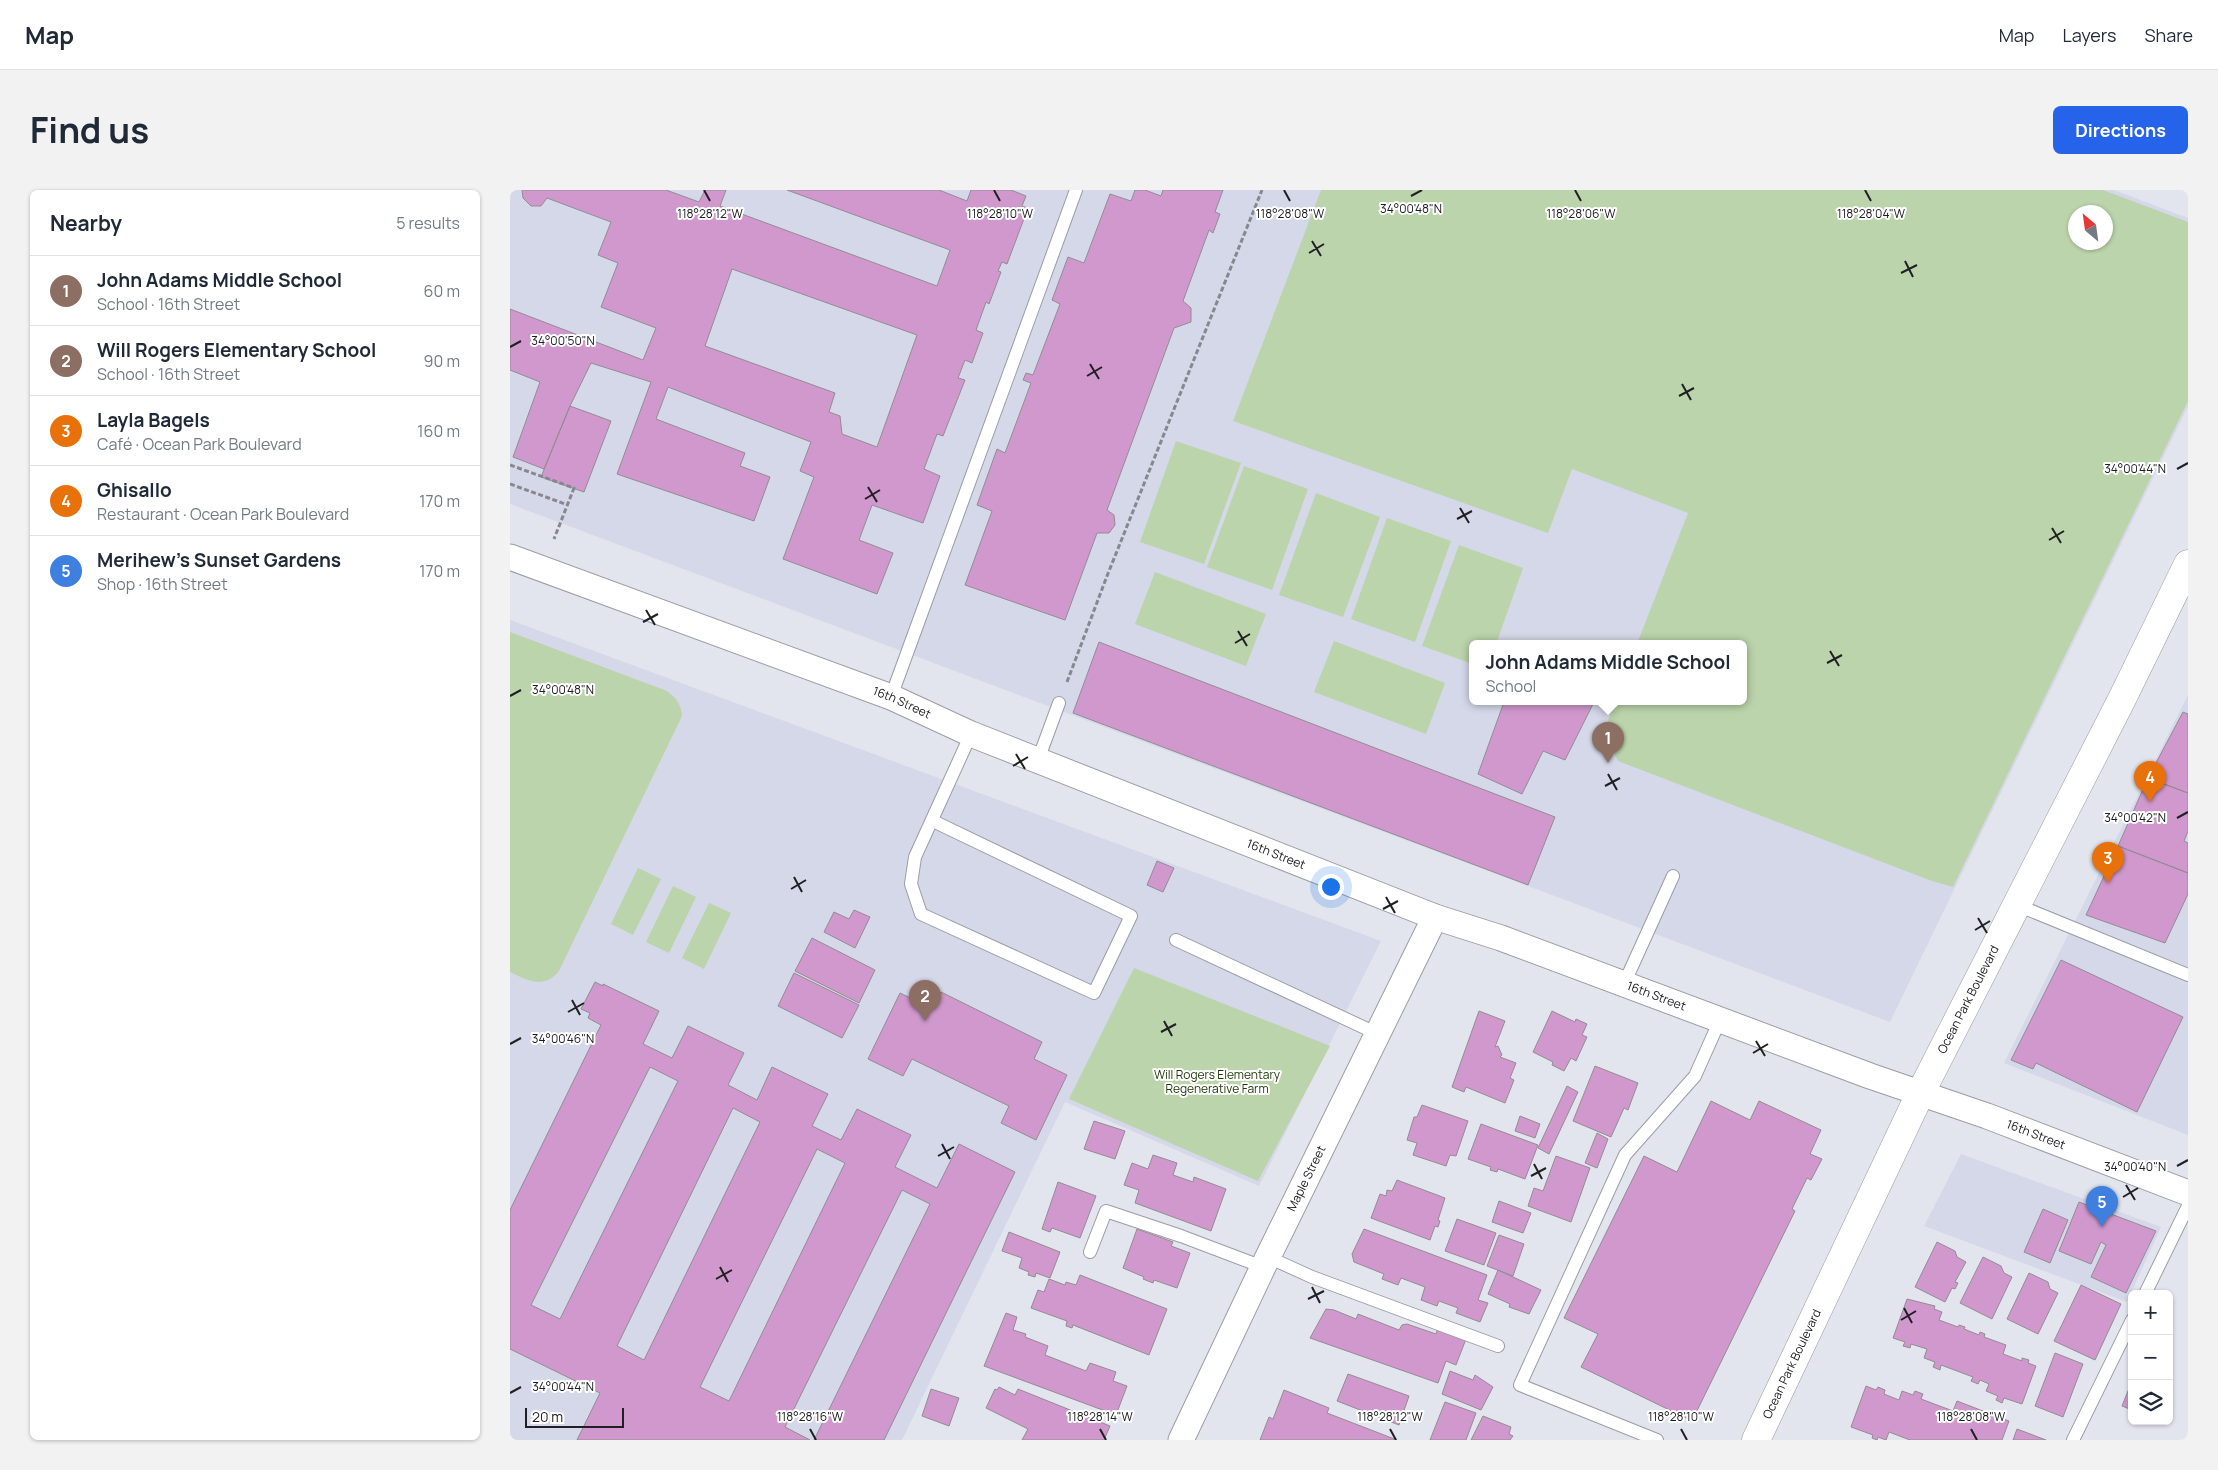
<!DOCTYPE html>
<html lang="en">
<head>
<meta charset="utf-8">
<style>
  :root { --surface:#fff; --page:#f2f2f3; --text:#1f2937; --muted:#747a83; --line:#e0e1e3; --accent:#2563eb }
  body { margin:0; font-family:Manrope,sans-serif; background:var(--page); color:var(--text) }
  .controls { position:absolute; right:15px; bottom:15px; display:grid; overflow:hidden; border-radius:8px; box-shadow:0 1px 4px #0004 }
  .controls button { width:45px; height:45px; display:grid; place-items:center; padding:0; border:0; border-bottom:1px solid var(--line); background:var(--surface); color:var(--text); font:25px sans-serif }
  .compass { position:absolute; left:1558px; top:15px; width:45px; height:45px; border-radius:50%; background:var(--surface); box-shadow:0 1px 4px #0004; rotate:331deg }
  .scale { position:absolute; left:15px; bottom:12px; width:99px; box-sizing:border-box; padding-left:5px; border:2px solid #202024; border-top:0; font-size:14px; line-height:18px; white-space:nowrap; color:#202024; -webkit-text-stroke:4px #fff; paint-order:stroke }
  .you { position:absolute; left:820px; top:696px; width:18px; height:18px; margin:-12px; border:4px solid #fff; border-radius:50%; background:#1a73e8; box-shadow:0 0 0 8px #1a73e833 }
  .badge { display:grid; place-items:center; width:32px; height:32px; border-radius:50%; background:var(--accent); color:#fff; font-size:16px; font-weight:700 }
  .pin { position:absolute; translate:-50% -41px; filter:drop-shadow(0 1px 2px #0008) }
  .pin::after { content:''; position:absolute; top:26px; width:18px; height:15px; background:inherit; clip-path:polygon(0 0,100% 0,50% 100%) }
  .popup { position:absolute; left:959px; top:450px; width:278px; height:65px; box-sizing:border-box; display:grid; place-content:center; border-radius:8px; background:var(--surface); filter:drop-shadow(0 1px 4px #0005); font-size:16px; white-space:nowrap; color:var(--muted) }
  .popup b { font-size:19px; color:var(--text) }
  .popup::after { content:''; position:absolute; left:50%; top:100%; margin-left:-10px; border:10px solid transparent; border-top-color:var(--surface) }
  .list { margin:0; padding:0; list-style:none }
  h2 { display:flex; justify-content:space-between; align-items:center; height:65px; margin:0; padding:0 20px; font-size:21px }
  h2 small { font-size:16px; font-weight:400; color:var(--muted) }
  .list li { display:grid; grid-template-columns:32px 1fr auto; gap:15px; align-items:center; box-sizing:border-box; height:70px; padding:0 20px; border-top:1px solid var(--line) }
  .list b { display:block; font-size:19px; white-space:nowrap }
  .list p { margin:0; font-size:16px; white-space:nowrap; color:var(--muted) }
  .list em { font-size:16px; font-style:normal; color:var(--muted) }
  .icon { flex:none; width:28px; height:28px; fill:none; stroke:currentColor; stroke-width:2; stroke-linecap:round; stroke-linejoin:round }
  .map { position:relative; flex:none; width:1678px; height:1250px; overflow:hidden; border-radius:8px }
  header { display:flex; align-items:center; gap:30px; box-sizing:border-box; height:70px; padding:0 25px; background:var(--surface); border-bottom:1px solid var(--line) }
  header strong { font-size:24px }
  nav { display:flex; gap:28px; margin-inline-start:auto; font-size:18px }
  .intro { display:flex; align-items:center; justify-content:space-between; box-sizing:border-box; height:120px; padding:0 30px }
  h1 { margin:0; font-size:35px }
  .button { padding:12px 22px; border-radius:8px; background:var(--accent); color:#fff; font-size:18px; font-weight:700 }
  main { display:flex; gap:30px; padding:0 30px }
  aside { flex:1; background:var(--surface); border-radius:8px; box-shadow:0 1px 4px #0004 }
  .map>svg:first-child { display:block }
  .built { fill:#d4d8e8; fill-rule:evenodd }
  .green { fill:#bbd4ab; fill-rule:evenodd }
  .building { fill:#d098cc; stroke:#938c92; fill-rule:evenodd }
  .lines { fill:none; stroke-linecap:round; stroke-linejoin:round }
  .service-casing { stroke:#9b9da5; stroke-width:14 }
  .minor-casing { stroke:#9b9da5; stroke-width:27 }
  .tertiary-casing { stroke:#9b9da5; stroke-width:29 }
  .path { stroke:#87888f; stroke-width:3; stroke-dasharray:5 2.5; stroke-linecap:butt }
  .service { stroke:#fff; stroke-width:12 }
  .minor { stroke:#fff; stroke-width:25 }
  .tertiary { stroke:#fff; stroke-width:28 }
  .ticks { fill:none; stroke:#202024; stroke-width:2 }
  .labels { text-anchor:middle; stroke-width:4; stroke-linejoin:round; paint-order:stroke }
  .street-label { font-size:12px; fill:#202024; stroke:#fff }
  .park-label { font-size:12px; fill:#1e3607; stroke:#fff }
  .ticks-label { font-size:12px; text-anchor:middle; fill:#202024; stroke:#fff; stroke-width:4; stroke-linejoin:round; paint-order:stroke }
</style>
</head>
<body>
<header>
<strong>Map</strong>
<nav><a>Map</a><a>Layers</a><a>Share</a></nav>
</header>
<div class="intro"><h1>Find us</h1><a class="button">Directions</a></div>
<main>
<aside>
<h2>Nearby<small>5 results</small></h2>
<ul class="list">
<li><span class="badge" style="background:#8d6e63">1</span><div><b>John Adams Middle School</b><p>School · 16th Street</p></div><em>60 m</em></li>
<li><span class="badge" style="background:#8d6e63">2</span><div><b>Will Rogers Elementary School</b><p>School · 16th Street</p></div><em>90 m</em></li>
<li><span class="badge" style="background:#e8710a">3</span><div><b>Layla Bagels</b><p>Café · Ocean Park Boulevard</p></div><em>160 m</em></li>
<li><span class="badge" style="background:#e8710a">4</span><div><b>Ghisallo</b><p>Restaurant · Ocean Park Boulevard</p></div><em>170 m</em></li>
<li><span class="badge" style="background:#3f7fe0">5</span><div><b>Merihew's Sunset Gardens</b><p>Shop · 16th Street</p></div><em>170 m</em></li>
</ul>
</aside>
<div class="map">
<svg width="1678" height="1250" viewBox="0 0 1678 1250">
  <rect width="100%" height="100%" fill="#e3e5ee"/>
  <path class="built" d="M0 0H1604L1678 28V216L1380 832 0 314ZM1566 22H1596V52H1566ZM963 454H1233V512H963Z
    M0 430 871 751 749 996 555 912 392 1250H0Z
    M1678 505V945L1494 873Z
    M1451 964 1651 1037 1617 1112 1414 1036Z"/>
  <path class="green" d="M811 0H1593L1678 32V211L1443 697 1422 691 1108 571 1093 543 1105 512H1233V454H1127L1178 323 1062 279 1038 343 723 231ZM1566 22H1596V52H1566Z
    M666 251 731 273 694 374 630 352Z
    M734 276 798 299 762 400 697 377Z
    M806 303 870 327 833 427 769 405Z
    M877 328 941 351 905 452 841 429Z
    M949 355 1013 378 986 454H963V474L912 456Z
    M645 382 756 424 736 476 625 434Z
    M0 442 157 501C167 509 171 514 172 526L49 781C34 800 17 790 0 782Z
    M824 451 935 493 916 544 804 502Z
    M128 678 151 689 123 745 101 734Z
    M163 696 186 707 159 763 136 752Z
    M199 713 221 723 194 779 172 768Z
    M624 778 820 856 748 991 559 909Z"/>
  <path class="building" d="M12 0H156L189 12 195 0H216L210 16 427 96 440 60 277 0H429L457 11 461 0H501L516 6 512 16 518 18 497 74 492 72 488 81 491 82 479 114 476 112 466 140 473 143 462 173 455 170 448 188 455 190 433 246 427 244 414 279 430 286 413 333 362 315 349 350 383 363 367 404 273 369 304 287 290 281 301 252 158 197 146 229 235 263 230 276 260 287 244 331 107 284 141 192 81 173 60 216 34 279 3 267 30 192 0 180V119L133 170 146 138 91 117 108 73 88 65 101 32 37 8 31 16H21L13 8ZM222 79 407 145 367 257 332 244 330 226 319 222 325 203 195 156Z
    M625 0H635L651 6 653 0H713L705 22 710 24 703 43 699 40 673 111 681 118V132L664 138 597 320 604 325 605 335 599 343H587L555 430 455 395 482 321 467 315 487 259 495 263 521 193 513 190 516 183 523 185 550 114 542 110 558 67 574 73 600 4 621 11Z
    M60 216 101 231 74 302 31 287Z
    M589 452 1045 627 1018 695 563 523Z
    M994 512H1084L1055 570 1033 561 1012 604 968 584Z
    M1673 522 1678 524V603L1638 588Z
    M1638 588 1678 603V641L1674 651 1678 653V683L1608 656Z
    M1608 656 1678 683V704L1655 753 1576 725Z
    M647 671 664 678 653 702 637 695Z
    M344 720 360 727 345 758 314 742 324 722 339 729Z
    M302 748 365 780 349 813 285 781Z
    M1551 770 1673 827 1627 922 1526 873 1523 879 1501 870Z
    M284 783 349 815 332 848 268 816Z
    M85 792 93 796V794L149 821 133 854 162 868 178 836 234 863 218 895 247 910 262 877 318 904 302 936 331 950 347 919 401 945 385 977 427 998 449 954 505 982 374 1250H304L420 1014 392 1000 275 1237 300 1250H67L90 1203 0 1159V1020L91 835 78 828 80 823 71 819ZM140 877 168 891 50 1129 21 1115ZM223 918 250 932 134 1170 107 1156ZM307 959 335 973 219 1211 190 1197Z
    M431 802 532 852 524 869 557 885 526 950 491 933 499 916 402 869 393 886 358 869 390 803 423 819Z
    M969 821 995 831 985 857 988 856 992 865 990 867 1006 873 1000 888 1004 890 995 913 956 897 954 902 942 897Z
    M1042 821 1065 832 1066 829 1077 834 1072 845 1077 847 1066 871 1061 868 1054 881 1042 875 1043 872 1023 862Z
    M1085 876 1128 893 1118 920 1114 918 1101 947 1063 931Z
    M1057 896 1068 902 1039 964 1028 958Z
    M1201 911 1240 930 1249 911 1311 940 1300 964 1312 969 1301 990 1297 988 1282 1019 1285 1021 1182 1231 1071 1177 1088 1144 1054 1128 1134 966 1167 982Z
    M912 915 958 931 946 966 940 965 936 976 903 965 907 953 897 950 904 927H907Z
    M1010 926 1030 934 1025 948 1005 941Z
    M584 931 615 941 605 969 574 959Z
    M971 934 1028 955 1015 989 988 979 987 982 980 980 981 977 958 969Z
    M1087 943 1098 949 1087 978 1075 973Z
    M643 965 667 973 663 985 683 992 684 987 716 999 701 1041 625 1013 629 1000 614 995 622 973 638 979Z
    M1046 966 1080 978 1061 1032 1018 1016 1024 998 1033 1001Z
    M887 990 935 1008 928 1030 930 1031 928 1037 925 1036 920 1050 861 1028 870 1004 876 1006 877 1000 882 1001Z
    M548 992 586 1006 570 1048 542 1038 540 1042 532 1039Z
    M989 1011 1021 1023 1013 1043 982 1032Z
    M1569 1012 1646 1041 1616 1103 1581 1087 1596 1055 1591 1052 1581 1074 1549 1061Z
    M1533 1019 1558 1030 1540 1073 1514 1062Z
    M947 1029 986 1043 974 1075 935 1061Z
    M627 1039 663 1052 661 1056 680 1063 667 1098 644 1090 643 1093 633 1089 634 1087 613 1078Z
    M854 1039 977 1085 968 1110 978 1113 970 1132 946 1123 948 1118 929 1111 927 1116 911 1110 915 1097 891 1088 888 1095 872 1089 874 1084 844 1072 842 1064Z
    M499 1042 550 1062 540 1088 526 1083 525 1087 518 1085 519 1082 509 1078 512 1068 492 1061Z
    M989 1045 1014 1054 1003 1086 977 1076Z
    M1427 1052 1445 1061 1447 1067 1456 1072 1445 1092 1448 1093 1445 1099 1442 1098 1435 1112 1405 1097Z
    M1473 1067 1491 1076 1494 1083 1502 1087 1482 1129 1450 1113Z
    M988 1080 1031 1100 1019 1124 999 1117 1000 1114 978 1104Z
    M1519 1083 1538 1092 1540 1099 1548 1103 1528 1144 1497 1129Z
    M570 1085 657 1119 639 1165 563 1135 562 1138 556 1136 557 1131 521 1118 528 1100 534 1102 539 1089 555 1095 556 1092 566 1095Z
    M1571 1095 1611 1114 1585 1170 1544 1151Z
    M1397 1109 1425 1116 1424 1119 1432 1122 1429 1130 1448 1137 1449 1135 1455 1137 1454 1139 1469 1145 1470 1142 1475 1144 1474 1147 1496 1155 1493 1164 1512 1171V1168L1519 1170 1518 1173 1526 1176 1512 1214 1494 1208 1492 1213 1486 1210 1488 1206 1476 1201 1479 1194 1470 1190 1468 1194 1461 1191 1463 1187 1431 1175 1430 1180 1423 1177 1425 1172 1414 1168 1417 1159 1401 1154 1400 1158 1393 1156 1395 1152 1383 1148Z
    M816 1119 824 1120 846 1129 848 1124 889 1140 892 1135 897 1134 926 1144 928 1138 956 1149 946 1175 936 1171 928 1193 800 1148Z
    M496 1123 507 1127 503 1140 516 1144 515 1147 538 1156 535 1165 576 1181 580 1173 606 1182 603 1191 617 1196 606 1225 474 1176Z
    M1545 1163 1573 1174 1553 1227 1525 1216Z
    M940 1181 963 1190 965 1185 983 1197 971 1220 932 1204Z
    M838 1184 899 1206 889 1235 827 1211Z
    M1622 1191V1220L1612 1216Z
    M1356 1196 1366 1200 1368 1197 1375 1200 1374 1204 1389 1210 1392 1201 1403 1205 1405 1201 1413 1204 1411 1209 1443 1221 1447 1211 1499 1231 1492 1250H1400L1379 1242 1376 1250 1368 1247 1367 1250 1362 1248 1363 1245 1341 1237Z
    M489 1197 505 1205 508 1199 600 1236 594 1250H512L518 1239 476 1218 485 1199 487 1200Z
    M421 1199 449 1208 439 1236 412 1226Z
    M774 1200 819 1218 817 1223 887 1250H750L759 1227 763 1229Z
    M935 1212 966 1223 956 1250H920Z
    M973 1226 1001 1237 999 1244 1003 1246 1000 1250H961Z
    M1507 1239 1536 1250H1503Z"/>
  <g class="lines">
    <g class="service-casing">
      <path id="service" d="M381 507 566 0
        M528 570 549 513
        M423 631 621 726 584 803 411 724 401 694 405 667 461 544
        M1507 715 1678 785
        M666 750 868 844
        M1114 794 1163 686
        M580 1062 596 1021 671 1046 753 1077
        M758 1067 802 1087 988 1156
        M1635 1104 1678 1016
        M1147 1250 1010 1195 1115 965 1185 886 1210 830
        M1563 1250 1622 1130"/>
    </g>
    <g class="minor-casing">
      <g id="minor">
        <path id="s1" d="M0 367 381 507 461 544 925 727 991 748 1360 886 1477 926 1678 1003"/>
        <path id="s2" d="M671 1250 753 1077 925 727"/>
      </g>
    </g>
    <g class="tertiary-casing">
      <g id="tertiary">
        <path id="s3" d="M1246 1250 1410 904 1611 511 1678 374"/>
      </g>
    </g>
    <path class="path" d="M0 275 64 298 44 349
      M0 294 58 315
      M557 492 597 386 752 0"/>
    <use href="#service" class="service"/>
    <use href="#minor" class="minor"/>
    <use href="#tertiary" class="tertiary"/>
  </g>
  <path class="ticks" d="M194 0 200 11M484 0 490 11M774 0 780 11M1065 0 1071 11M1355 0 1361 11M901 6 912 0M802 51 811 66M799 63 814 54M1395 71 1403 87M1391 83 1407 75M0 157 11 151M580 174 589 189M577 186 592 177M1172 194 1181 210M1169 206 1184 198M1667 279 1678 273M358 297 367 312M355 309 370 300M950 318 959 333M947 329 962 321M1542 338 1551 353M1539 350 1554 341M136 420 145 435M133 432 148 424M728 441 737 456M725 453 740 444M1320 461 1329 476M1317 473 1332 465M0 506 11 500M506 564 515 579M503 576 518 567M1098 584 1107 600M1095 596 1110 588M1667 628 1678 622M284 687 292 702M281 699 296 690M876 707 885 723M873 719 888 711M1468 728 1477 743M1465 740 1480 731M62 810 70 825M58 822 74 813M654 831 662 846M651 842 666 834M1246 851 1255 866M0 854 11 848M1243 863 1258 854M432 954 440 969M428 966 444 957M1024 974 1032 989M1667 976 1678 970M1021 986 1036 978M1616 995 1625 1010M1613 1007 1628 998M210 1077 218 1092M206 1089 222 1080M802 1097 810 1113M798 1109 814 1101M1394 1118 1402 1133M1391 1130 1406 1121M0 1203 11 1197M300 1239 306 1250M590 1239 596 1250M880 1239 886 1250M1171 1239 1177 1250M1461 1239 1467 1250"/>
  <g class="labels">
    <g class="street-label">
      <text dy="4" stroke="none"><textPath href="#s1" startOffset="418">16th Street</textPath></text>
      <text dy="4" stroke="none"><textPath href="#s1" startOffset="822">16th Street</textPath></text>
      <text dy="4" stroke="none"><textPath href="#s1" startOffset="1228">16th Street</textPath></text>
      <text dy="4" stroke="none"><textPath href="#s3" startOffset="489">Ocean Park Boulevard</textPath></text>
      <text dy="4" stroke="none"><textPath href="#s1" startOffset="1632">16th Street</textPath></text>
      <text dy="4" stroke="none"><textPath href="#s2" startOffset="290">Maple Street</textPath></text>
      <text dy="4" stroke="none"><textPath href="#s3" startOffset="84">Ocean Park Boulevard</textPath></text>
    </g>
    <g class="park-label">
      <text x="707" y="889">Will Rogers Elementary<tspan x="707" dy="14">Regenerative Farm</tspan></text>
    </g>
  </g>
  <g class="ticks-label">
    <text x="901" y="23">34°00'48"N</text>
    <text x="200" y="28">118°28'12"W</text>
    <text x="490" y="28">118°28'10"W</text>
    <text x="780" y="28">118°28'08"W</text>
    <text x="1071" y="28">118°28'06"W</text>
    <text x="1361" y="28">118°28'04"W</text>
    <text x="53" y="155">34°00'50"N</text>
    <text x="1625" y="283">34°00'44"N</text>
    <text x="53" y="504">34°00'48"N</text>
    <text x="1625" y="632">34°00'42"N</text>
    <text x="53" y="853">34°00'46"N</text>
    <text x="1625" y="981">34°00'40"N</text>
    <text x="53" y="1201">34°00'44"N</text>
    <text x="300" y="1231">118°28'16"W</text>
    <text x="590" y="1231">118°28'14"W</text>
    <text x="880" y="1231">118°28'12"W</text>
    <text x="1171" y="1231">118°28'10"W</text>
    <text x="1461" y="1231">118°28'08"W</text>
  </g>
</svg>
<div class="controls">
<button>+</button>
<button>−</button>
<button><svg class="icon" aria-label="layers" viewBox="0 0 24 24"><path d="M12 4l9 5-9 5-9-5zM3 14l9 5 9-5"/></svg></button>
</div>
<svg class="compass" viewBox="-18 -18 36 36"><path d="M0-13l5 13h-10z" fill="#e53935"/><path d="M0 13l5-13h-10z" fill="#747a83"/></svg>
<div class="scale">20 m</div>
<div class="you"></div>
<div class="pin badge" style="left:1098px;top:573px;background:#8d6e63">1</div>
<div class="popup"><b>John Adams Middle School</b>School</div>
<div class="pin badge" style="left:415px;top:831px;background:#8d6e63">2</div>
<div class="pin badge" style="left:1598px;top:693px;background:#e8710a">3</div>
<div class="pin badge" style="left:1640px;top:612px;background:#e8710a">4</div>
<div class="pin badge" style="left:1592px;top:1037px;background:#3f7fe0">5</div>
</div>
</main>
</body>
</html>
